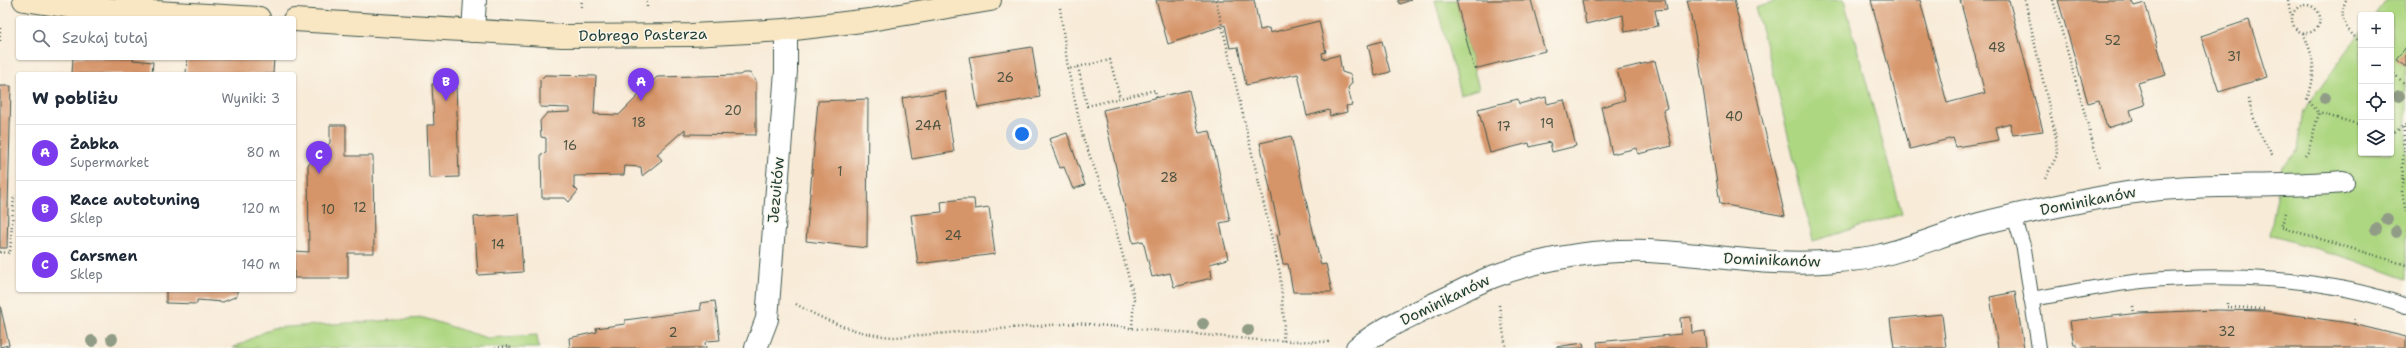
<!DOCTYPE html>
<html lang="pl">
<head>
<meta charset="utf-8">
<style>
  :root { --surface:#fff; --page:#f6f6f7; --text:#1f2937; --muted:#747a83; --line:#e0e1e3; --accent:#7c3aed }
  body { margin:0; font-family:"Shantell Sans",sans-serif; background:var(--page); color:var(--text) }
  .controls { position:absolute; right:12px; top:12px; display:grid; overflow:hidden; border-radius:4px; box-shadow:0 1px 3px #0004 }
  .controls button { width:36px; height:36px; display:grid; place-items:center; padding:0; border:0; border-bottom:1px solid var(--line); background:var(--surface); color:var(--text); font:20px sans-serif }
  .you { position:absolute; left:1022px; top:134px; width:14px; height:14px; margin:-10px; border:3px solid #fff; border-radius:50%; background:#1a73e8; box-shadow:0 0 0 6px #1a73e833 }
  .badge { display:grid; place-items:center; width:26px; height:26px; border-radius:50%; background:var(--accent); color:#fff; font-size:13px; font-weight:700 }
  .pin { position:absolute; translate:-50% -33px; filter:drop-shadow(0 1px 2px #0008) }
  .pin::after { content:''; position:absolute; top:21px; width:14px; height:12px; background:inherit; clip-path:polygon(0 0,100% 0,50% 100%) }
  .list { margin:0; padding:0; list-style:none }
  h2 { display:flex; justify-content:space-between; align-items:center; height:52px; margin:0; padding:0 16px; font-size:17px }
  h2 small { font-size:13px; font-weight:400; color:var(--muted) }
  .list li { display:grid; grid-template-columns:26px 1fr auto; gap:12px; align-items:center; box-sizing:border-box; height:56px; padding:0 16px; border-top:1px solid var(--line) }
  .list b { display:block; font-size:15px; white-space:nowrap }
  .list p { margin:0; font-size:13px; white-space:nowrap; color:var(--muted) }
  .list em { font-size:13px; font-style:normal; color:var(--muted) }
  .icon { flex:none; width:22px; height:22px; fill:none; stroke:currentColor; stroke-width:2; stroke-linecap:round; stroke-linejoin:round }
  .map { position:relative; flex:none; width:2406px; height:348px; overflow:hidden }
  .search { position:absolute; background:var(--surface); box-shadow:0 1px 3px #0004; left:16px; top:16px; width:280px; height:44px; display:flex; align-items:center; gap:10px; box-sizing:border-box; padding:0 14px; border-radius:4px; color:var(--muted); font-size:15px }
  .panel { position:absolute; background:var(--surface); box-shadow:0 1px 3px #0004; left:16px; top:72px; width:280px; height:220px; border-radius:4px }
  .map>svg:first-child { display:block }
  .green { fill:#aed782; stroke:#668a5b }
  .building { fill:#d69469 }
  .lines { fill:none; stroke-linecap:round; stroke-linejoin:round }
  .lane-casing { stroke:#40574d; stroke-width:16 }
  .street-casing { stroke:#40574d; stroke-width:24 }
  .secondary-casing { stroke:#40574d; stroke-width:24 }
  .path { stroke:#40574d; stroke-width:2.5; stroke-dasharray:1 3; stroke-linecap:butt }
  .lane { stroke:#fff; stroke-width:14 }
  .street { stroke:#fff; stroke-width:22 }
  .secondary { stroke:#f9e7c3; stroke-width:22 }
  .tree { fill:#919c87 }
  .labels { text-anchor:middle; stroke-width:3; stroke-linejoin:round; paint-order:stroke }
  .number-label { font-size:13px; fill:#4d5341 }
  .street-label { font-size:15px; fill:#1f3d34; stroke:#fbf7ec }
</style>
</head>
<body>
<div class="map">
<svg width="2406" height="348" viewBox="0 0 2406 348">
  <rect width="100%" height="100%" fill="#fbf7ec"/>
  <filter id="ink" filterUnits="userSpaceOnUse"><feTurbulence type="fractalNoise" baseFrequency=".025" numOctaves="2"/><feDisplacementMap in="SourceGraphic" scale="8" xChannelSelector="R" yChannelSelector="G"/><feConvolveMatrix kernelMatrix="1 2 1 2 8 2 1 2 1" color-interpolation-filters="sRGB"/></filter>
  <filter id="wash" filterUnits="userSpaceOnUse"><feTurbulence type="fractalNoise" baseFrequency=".012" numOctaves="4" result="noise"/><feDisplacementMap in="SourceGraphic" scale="16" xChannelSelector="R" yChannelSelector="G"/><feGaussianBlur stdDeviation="0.9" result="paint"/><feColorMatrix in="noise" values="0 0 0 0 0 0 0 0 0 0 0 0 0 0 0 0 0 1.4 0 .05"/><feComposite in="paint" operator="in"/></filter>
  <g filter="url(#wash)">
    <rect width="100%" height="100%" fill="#f8ebd8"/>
    <path class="green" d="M1435 0H1456L1479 89 1460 94Z
      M1779 0H1844L1902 214 1813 241 1772 67 1755 7Z
      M2387 0H2406V279L2351 259 2270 235 2282 167 2298 150 2304 110 2361 32V153H2391V15H2375Z
      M424 318 487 338 537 335 539 348H233L272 328Z"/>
    <g id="blocks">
      <path class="building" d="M1156 0H1254L1260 30 1269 28 1270 33 1319 21 1326 52 1322 53 1323 59 1339 55 1342 72 1351 75 1352 83 1348 88 1352 105 1346 106 1347 112 1330 116 1329 110 1307 116 1298 74 1246 85 1238 47 1230 48 1225 25 1168 44Z
        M1398 0H1411L1400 4Z
        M1456 0H1531L1545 51 1474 69Z
        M1582 0H1665L1667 9 1655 10 1658 26 1625 32 1623 15 1586 24Z
        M1687 0H1734L1785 216 1720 204 1695 34Z
        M1871 0H1920L1947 103 1985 93 1960 0H2009L2043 131 2013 135 2010 123 1996 127 1999 140 1956 147 1953 138 1910 149Z
        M2058 0H2131L2134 6 2145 3 2166 75 2138 83 2145 105 2130 110 2133 120 2107 128 2099 100 2088 103Z
        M2249 20 2267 77 2219 92 2201 36Z
        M1382 41 1390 72 1375 76 1368 45Z
        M1032 47 1040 97 978 108 969 57Z
        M2406 47V67L2396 60Z
        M73 58H133V60L153 62 152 74H72Z
        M187 58H274L273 74H186Z
        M1655 61 1667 108 1663 110 1672 146 1638 154 1637 148 1612 154 1601 107 1625 100 1617 70Z
        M743 73H750L756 81V135L685 134V129L657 154 662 160 642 176 641 167 625 166 624 175 574 176V187L578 191 569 202 565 198H542L541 154 546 153V138L541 137 540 121 547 113 570 112V108L540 107V80L545 75 596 76 594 114 619 115 657 77 740 75Z
        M456 83 459 177 429 178 427 125H434L432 84Z
        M0 86H11L7 248H0Z
        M1189 90 1199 133 1210 131 1230 221 1220 223 1228 259 1210 264 1212 278 1174 287 1170 273 1152 277 1143 241 1133 243 1103 110Z
        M945 91 954 152 912 159 902 98Z
        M1546 97 1547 104 1564 100 1576 146 1552 152 1550 142 1530 147 1529 143 1490 153 1478 109 1518 99 1519 104Z
        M868 99 867 248 806 241 818 101Z
        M330 125H346V156H373L374 253H348V278H294V251L309 252 308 165 330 143Z
        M1067 133 1085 185 1073 189 1064 167 1060 168 1049 139Z
        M1291 136 1321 265 1326 264 1332 292H1293L1288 264H1283L1277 235 1280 234 1260 143Z
        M962 199H974L975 209 989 207 995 254 918 264 911 215 942 212 941 202Z
        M519 214 523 272 478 275 474 217Z
        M166 290H237V296L223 302 197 300V304L166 303Z
        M2015 292 2024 348H1998L1990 297Z
        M715 301 720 340 707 341 705 343 706 348H570L569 338 597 332 596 328 625 324V320L701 310 700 303Z
        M0 305 9 345 0 347Z
        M2217 310 2266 311 2349 323 2406 337V348H2077V345H2074L2070 321 2139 313Z
        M1942 314 1946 348H1894L1890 319Z
        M1691 317 1692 333 1705 331 1707 348H1598L1597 342 1681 334 1680 318Z
        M1583 343 1584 348H1556V347Z"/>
    </g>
  </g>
  <g filter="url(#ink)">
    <use href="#blocks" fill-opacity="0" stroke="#40574d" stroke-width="1"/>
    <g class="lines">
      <g class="lane-casing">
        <path id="lane" d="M2014 216 2024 249 2039 348
          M2031 299C2068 293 2105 285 2142 281 2224 273 2328 277 2406 306"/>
      </g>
      <g class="street-casing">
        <path id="street" d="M473 31 475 0
          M756 348 767 319 786 71V30
          M1357 348C1379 330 1406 318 1432 305 1452 296 1472 285 1492 277 1544 257 1608 247 1663 252 1721 256 1778 267 1836 261 1851 260 1867 259 1882 255 1915 247 1946 233 1979 224 2022 213 2066 204 2109 196 2186 181 2266 189 2343 182"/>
      </g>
      <g class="secondary-casing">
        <path id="secondary" d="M24 0 70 7 259 18
          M294 20 563 36 691 35 786 30 870 20 990 0"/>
      </g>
      <path class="path" d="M1216 0 1280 273 1284 322 1283 341
        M2025 0 2056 138 2057 155 2045 179
        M2053 0 2100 168
        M2288 0 2291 16
        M2346 0C2337 19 2348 31 2361 43
        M2292 19a14 14 0 1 1 28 0a14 14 0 1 1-28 0Z
        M581 7 582 0
        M647 7V0
        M1060 8 1068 69 1110 60 1120 98
        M2303 33C2314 56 2317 75 2307 99L2319 113
        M0 41V28
        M1078 67 1087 106 1155 90 1156 97
        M1068 69 1083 138 1111 212 1134 297 1132 328
        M2391 71 2406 85
        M2248 99 2257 129 2273 156
        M2404 127 2402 191 2406 213
        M2391 134 2406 125
        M2305 156 2308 152 2319 113 2361 125
        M2286 213 2281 227 2406 265
        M0 252 10 253 14 195
        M2227 303V307L2266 309
        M796 304C826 322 862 336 896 337L1076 323 1258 340 1329 342
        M1499 305 1506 348
        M2133 306 2134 313
        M2354 324 2355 317
        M495 348 510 346V348"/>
      <use href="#lane" class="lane"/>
      <use href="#street" class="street"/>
      <use href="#secondary" class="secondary"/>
    </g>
    <g class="tree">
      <circle cx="2399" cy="96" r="6"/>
      <circle cx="2325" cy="98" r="6"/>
      <circle cx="2387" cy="219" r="6"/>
      <circle cx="2376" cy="229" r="6"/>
      <circle cx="2396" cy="232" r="6"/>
      <circle cx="1203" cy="324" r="6"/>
      <circle cx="1248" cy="330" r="6"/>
      <circle cx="112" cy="339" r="6"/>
      <circle cx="92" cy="341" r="6"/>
    </g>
  </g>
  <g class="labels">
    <g class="number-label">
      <text x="2113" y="45">52</text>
      <text x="1997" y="52">48</text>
      <text x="2234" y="61">31</text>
      <text x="1005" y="82">26</text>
      <text x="733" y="115">20</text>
      <text x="1734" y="121">40</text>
      <text x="639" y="127">18</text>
      <text x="1547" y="128">19</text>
      <text x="928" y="130">24A</text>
      <text x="1504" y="131">17</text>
      <text x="570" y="150">16</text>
      <text x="840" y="176">1</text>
      <text x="1169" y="182">28</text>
      <text x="360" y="212">12</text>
      <text x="328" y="214">10</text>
      <text x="953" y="240">24</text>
      <text x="498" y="249">14</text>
      <text x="2227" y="336">32</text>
      <text x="673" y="337">2</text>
    </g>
    <g class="street-label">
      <text transform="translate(643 35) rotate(-1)" y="5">Dobrego Pasterza</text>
      <text transform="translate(776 190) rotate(-85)" y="5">Jezuitów</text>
      <text transform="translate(2088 201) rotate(-11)" y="5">Dominikanów</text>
      <text transform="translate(1772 260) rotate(2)" y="5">Dominikanów</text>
      <text transform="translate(1445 300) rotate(-26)" y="5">Dominikanów</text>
    </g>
  </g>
</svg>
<div class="controls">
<button>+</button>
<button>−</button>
<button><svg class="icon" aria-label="locate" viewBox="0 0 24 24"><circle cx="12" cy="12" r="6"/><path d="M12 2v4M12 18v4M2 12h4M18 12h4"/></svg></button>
<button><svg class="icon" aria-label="layers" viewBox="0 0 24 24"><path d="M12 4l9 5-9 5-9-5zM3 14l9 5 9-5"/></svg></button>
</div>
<div class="you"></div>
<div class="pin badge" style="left:641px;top:101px">A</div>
<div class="pin badge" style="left:446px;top:101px">B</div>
<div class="pin badge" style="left:319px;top:174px">C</div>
<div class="search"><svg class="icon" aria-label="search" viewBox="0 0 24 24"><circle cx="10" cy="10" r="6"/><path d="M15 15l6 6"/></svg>Szukaj tutaj</div>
<section class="panel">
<h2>W pobliżu<small>Wyniki: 3</small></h2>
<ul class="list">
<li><span class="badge">A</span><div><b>Żabka</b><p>Supermarket</p></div><em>80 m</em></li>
<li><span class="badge">B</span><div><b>Race autotuning</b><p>Sklep</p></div><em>120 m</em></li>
<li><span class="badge">C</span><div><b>Carsmen</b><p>Sklep</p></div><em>140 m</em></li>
</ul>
</section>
</div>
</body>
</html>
